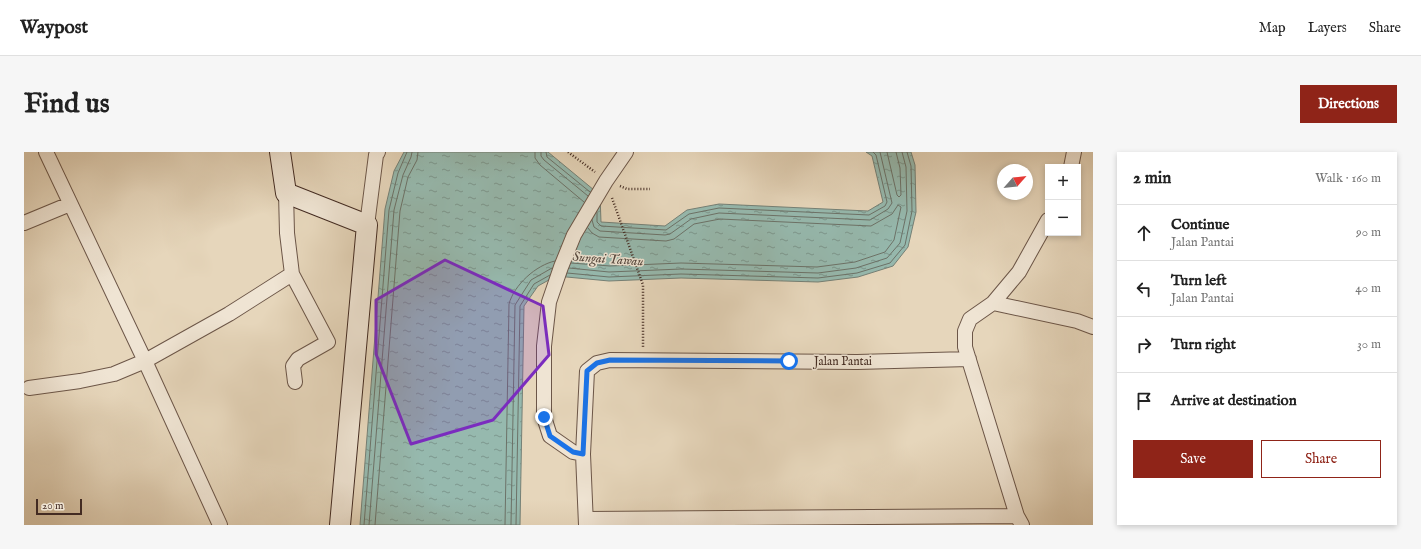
<!DOCTYPE html>
<html lang="en">
<head>
<meta charset="utf-8">
<style>
  :root { --surface:#fff; --page:#f6f6f6; --text:#222; --muted:#767676; --line:#e0e0e0; --accent:#8f2418 }
  body { margin:0; font-family:"IM FELL English",serif; background:var(--page); color:var(--text) }
  .controls { position:absolute; right:12px; top:12px; display:grid; overflow:hidden; border-radius:0px; box-shadow:0 2px 6px #0003 }
  .controls button { width:36px; height:36px; display:grid; place-items:center; padding:0; border:0; border-bottom:1px solid var(--line); background:var(--surface); color:var(--text); font:20px sans-serif }
  .compass { position:absolute; left:973px; top:12px; width:36px; height:36px; border-radius:50%; background:var(--surface); box-shadow:0 2px 6px #0003; rotate:63deg }
  .scale { position:absolute; left:12px; bottom:10px; width:46px; box-sizing:border-box; padding-left:4px; border:2px solid #432b22; border-top:0; font-size:11px; line-height:14px; white-space:nowrap; color:#432b22; -webkit-text-stroke:3px #efe4d3; paint-order:stroke }
  .stop { position:absolute; width:12px; height:12px; margin:-9px; border:3px solid #1a73e8; border-radius:50%; background:#fff }
  .stop.end { background:#1a73e8; border-color:#fff; box-shadow:0 1px 4px #0008 }
  .list { margin:0; padding:0; list-style:none }
  h2 { display:flex; justify-content:space-between; align-items:center; height:52px; margin:0; padding:0 16px; font-size:17px }
  h2 small { font-size:13px; font-weight:400; color:var(--muted) }
  .list li { display:grid; grid-template-columns:26px 1fr auto; gap:12px; align-items:center; box-sizing:border-box; height:56px; padding:0 16px; border-top:1px solid var(--line) }
  .list b { display:block; font-size:15px; white-space:nowrap }
  .list p { margin:0; font-size:13px; white-space:nowrap; color:var(--muted) }
  .list em { font-size:13px; font-style:normal; color:var(--muted) }
  .actions { display:flex; gap:8px; padding:12px 16px }
  .actions a { flex:1; padding:9px 0; border:1px solid var(--accent); border-radius:0px; text-align:center; font-size:14px; color:var(--accent) }
  .actions .main { background:var(--accent); color:#fff }
  .icon { flex:none; width:22px; height:22px; fill:none; stroke:currentColor; stroke-width:2; stroke-linecap:round; stroke-linejoin:round }
  .map { position:relative; flex:none; width:1069px; height:373px; overflow:hidden; border-radius:0px }
  header { display:flex; align-items:center; gap:24px; box-sizing:border-box; height:56px; padding:0 20px; background:var(--surface); border-bottom:1px solid var(--line) }
  header strong { font-size:19px }
  nav { display:flex; gap:22px; margin-inline-start:auto; font-size:14px }
  .intro { display:flex; align-items:center; justify-content:space-between; box-sizing:border-box; height:96px; padding:0 24px }
  h1 { margin:0; font-size:28px }
  .button { padding:10px 18px; border-radius:0px; background:var(--accent); color:#fff; font-size:14px; font-weight:700 }
  main { display:flex; gap:24px; padding:0 24px }
  aside { flex:1; background:var(--surface); border-radius:0px; box-shadow:0 2px 6px #0003 }
  .map>svg:first-child { display:block }
  .water { fill:url(#water-ripples); stroke:#758076 }
  .lines { fill:none; stroke-linecap:round; stroke-linejoin:round }
  .shore { stroke:#6c7268; stroke-width:1 }
  .street-casing { stroke:#6c5648; stroke-width:16 }
  .secondary-casing { stroke:#432b22; stroke-width:22 }
  .path { stroke:#432b22; stroke-width:2.5; stroke-dasharray:1 2; stroke-linecap:butt }
  .street { stroke:#efe4d3; stroke-width:14 }
  .secondary { stroke:#efe4d3; stroke-width:20 }
  .route { stroke:#1a73e8; stroke-width:5 }
  .marked { fill:#7b2cbf; fill-opacity:0.2; stroke:#7b2cbf; stroke-width:3; stroke-linejoin:round }
  .labels { text-anchor:middle; stroke-width:3; stroke-linejoin:round; paint-order:stroke }
  .street-label { font-size:12px; fill:#432b22; stroke:#efe4d3 }
  .water-label { font-size:13px; font-style:italic; fill:#54473e; stroke:#efe4d3 }
</style>
</head>
<body>
<header>
<strong>Waypost</strong>
<nav><a>Map</a><a>Layers</a><a>Share</a></nav>
</header>
<div class="intro"><h1>Find us</h1><a class="button">Directions</a></div>
<main>
<div class="map">
<svg width="1069" height="373" viewBox="0 0 1069 373">
  <defs>
    <pattern id="water-ripples" width="26" height="14" patternUnits="userSpaceOnUse"><rect width="26" height="14" fill="#96b9ae"/><path d="M2 4q2-2 4 0t4 0M15 11q2-2 4 0t4 0" fill="none" stroke="#7c978d"/></pattern>
  </defs>
  <rect width="100%" height="100%" fill="#e6d6bb"/>
  <filter id="stains"><feTurbulence type="fractalNoise" baseFrequency=".005" numOctaves="4"/><feColorMatrix values="0 0 0 0 .2 0 0 0 0 .09 0 0 0 0 .02 0 0 0 .5 -.17"/></filter>
  <radialGradient id="worn" r=".72"><stop offset=".6" stop-color="#630" stop-opacity="0"/><stop offset="1" stop-color="#630" stop-opacity=".3"/></radialGradient>
  <path class="water" d="M380 0H524L576 43 577 70 641 74 663 58 695 52 844 59 859 50 848 4 842 0H887L891 13 892 60 884 95 869 114 834 125 794 130 657 126 585 129 532 124 514 134 500 154 496 373H336L361 57 370 19Z"/>
  <g class="lines">
    <path class="shore" d="M511 0V6L516 13 560 50
      M517 0V4L520 8 564 44
      M522 0 523 5 566 40
      M863 0 873 43 875 45 877 43 876 16 872 0
      M573 60V70L577 74 642 78 665 62 695 56 845 63 861 54 863 50 852 3 849 0
      M568 68 570 75 576 79 641 83 646 82 667 67 695 61 846 68 864 57 868 51 856 0
      M547 111 586 114 657 111 793 115 831 110 861 100 870 88 877 55 874 53 868 62 847 74 696 67 670 72 650 87 642 89 575 85 568 81 564 76
      M545 116 585 120 657 117 794 121 832 116 863 106 876 91 883 59 882 15 878 0
      M543 121 585 125 657 122 794 126 833 121 866 111 881 93 888 59 887 14 883 0
      M340 373 365 58 374 21 383 0
      M345 373 370 58 379 23 387 5 388 0
      M351 373 376 59 384 25 393 8 394 0
      M481 373 485 152C490 133 512 113 531 109
      M487 373 491 153 507 128 528 116
      M492 373 496 154 510 132 526 123"/>
    <g class="street-casing">
      <path id="street" d="M22 0 121 209 196 373
        M1047 15 1050 0
        M262 41 263 81 268 122 304 190 274 207 269 214 271 230
        M0 71 46 52
        M343 73 352 3 354 0
        M969 151 1053 169 1069 175
        M5 236 56 229 90 222 121 209 205 162 268 122
        M559 302 549 300 526 284 520 265V194L525 150 537 115 550 83 582 29 602 0
        M562 367 993 364
        M562 373 559 302 563 219 573 211 586 208 833 210 945 207
        M998 373 993 364 941 195V179L946 167 969 151 995 120 1024 68"/>
    </g>
    <g class="secondary-casing">
      <path id="secondary" d="M256 0 262 41 343 73 316 373"/>
    </g>
    <path class="path" d="M544 0 571 20
      M596 34 603 37H626
      M588 46 619 133V195"/>
    <use href="#street" class="street"/>
    <use href="#secondary" class="secondary"/>
  </g>
  <g class="lines">
    <path class="route" d="M520 265 526 284 549 300 559 302 563 219 573 211 586 208 765 209"/>
  </g>
  <path class="marked" d="M421 108 519 154 525 203 469 268 387 292 352 202V148Z"/>
  <g class="labels">
    <g class="street-label">
      <text x="819" y="213">Jalan Pantai</text>
    </g>
    <g class="water-label">
      <text transform="translate(584 106) rotate(4)" y="5">Sungai Tawau</text>
    </g>
  </g>
  <rect width="100%" height="100%" filter="url(#stains)"/>
  <rect width="100%" height="100%" fill="url(#worn)"/>
</svg>
<div class="controls">
<button>+</button>
<button>−</button>
</div>
<svg class="compass" viewBox="-18 -18 36 36"><path d="M0-13l5 13h-10z" fill="#e53935"/><path d="M0 13l5-13h-10z" fill="#767676"/></svg>
<div class="scale">20 m</div>
<div class="stop" style="left:765px;top:209px"></div>
<div class="stop end" style="left:520px;top:265px"></div>
</div>
<aside>
<h2>2 min<small>Walk · 160 m</small></h2>
<ul class="list">
<li><svg class="icon" aria-label="ahead" viewBox="0 0 24 24"><path d="M12 20V5M6 11l6-6 6 6"/></svg><div><b>Continue</b><p>Jalan Pantai</p></div><em>90 m</em></li>
<li><svg class="icon" aria-label="left" viewBox="0 0 24 24"><path d="M17 20v-9H6M10 6l-5 5 5 5"/></svg><div><b>Turn left</b><p>Jalan Pantai</p></div><em>40 m</em></li>
<li><svg class="icon" aria-label="right" viewBox="0 0 24 24"><path d="M7 20v-9h11M14 6l5 5-5 5"/></svg><div><b>Turn right</b></div><em>30 m</em></li>
<li><svg class="icon" aria-label="arrive" viewBox="0 0 24 24"><path d="M6 21V4h12l-3 4 3 4H6"/></svg><div><b>Arrive at destination</b></div></li>
</ul>
<div class="actions"><a class="main">Save</a><a>Share</a></div>
</aside>
</main>
</body>
</html>
